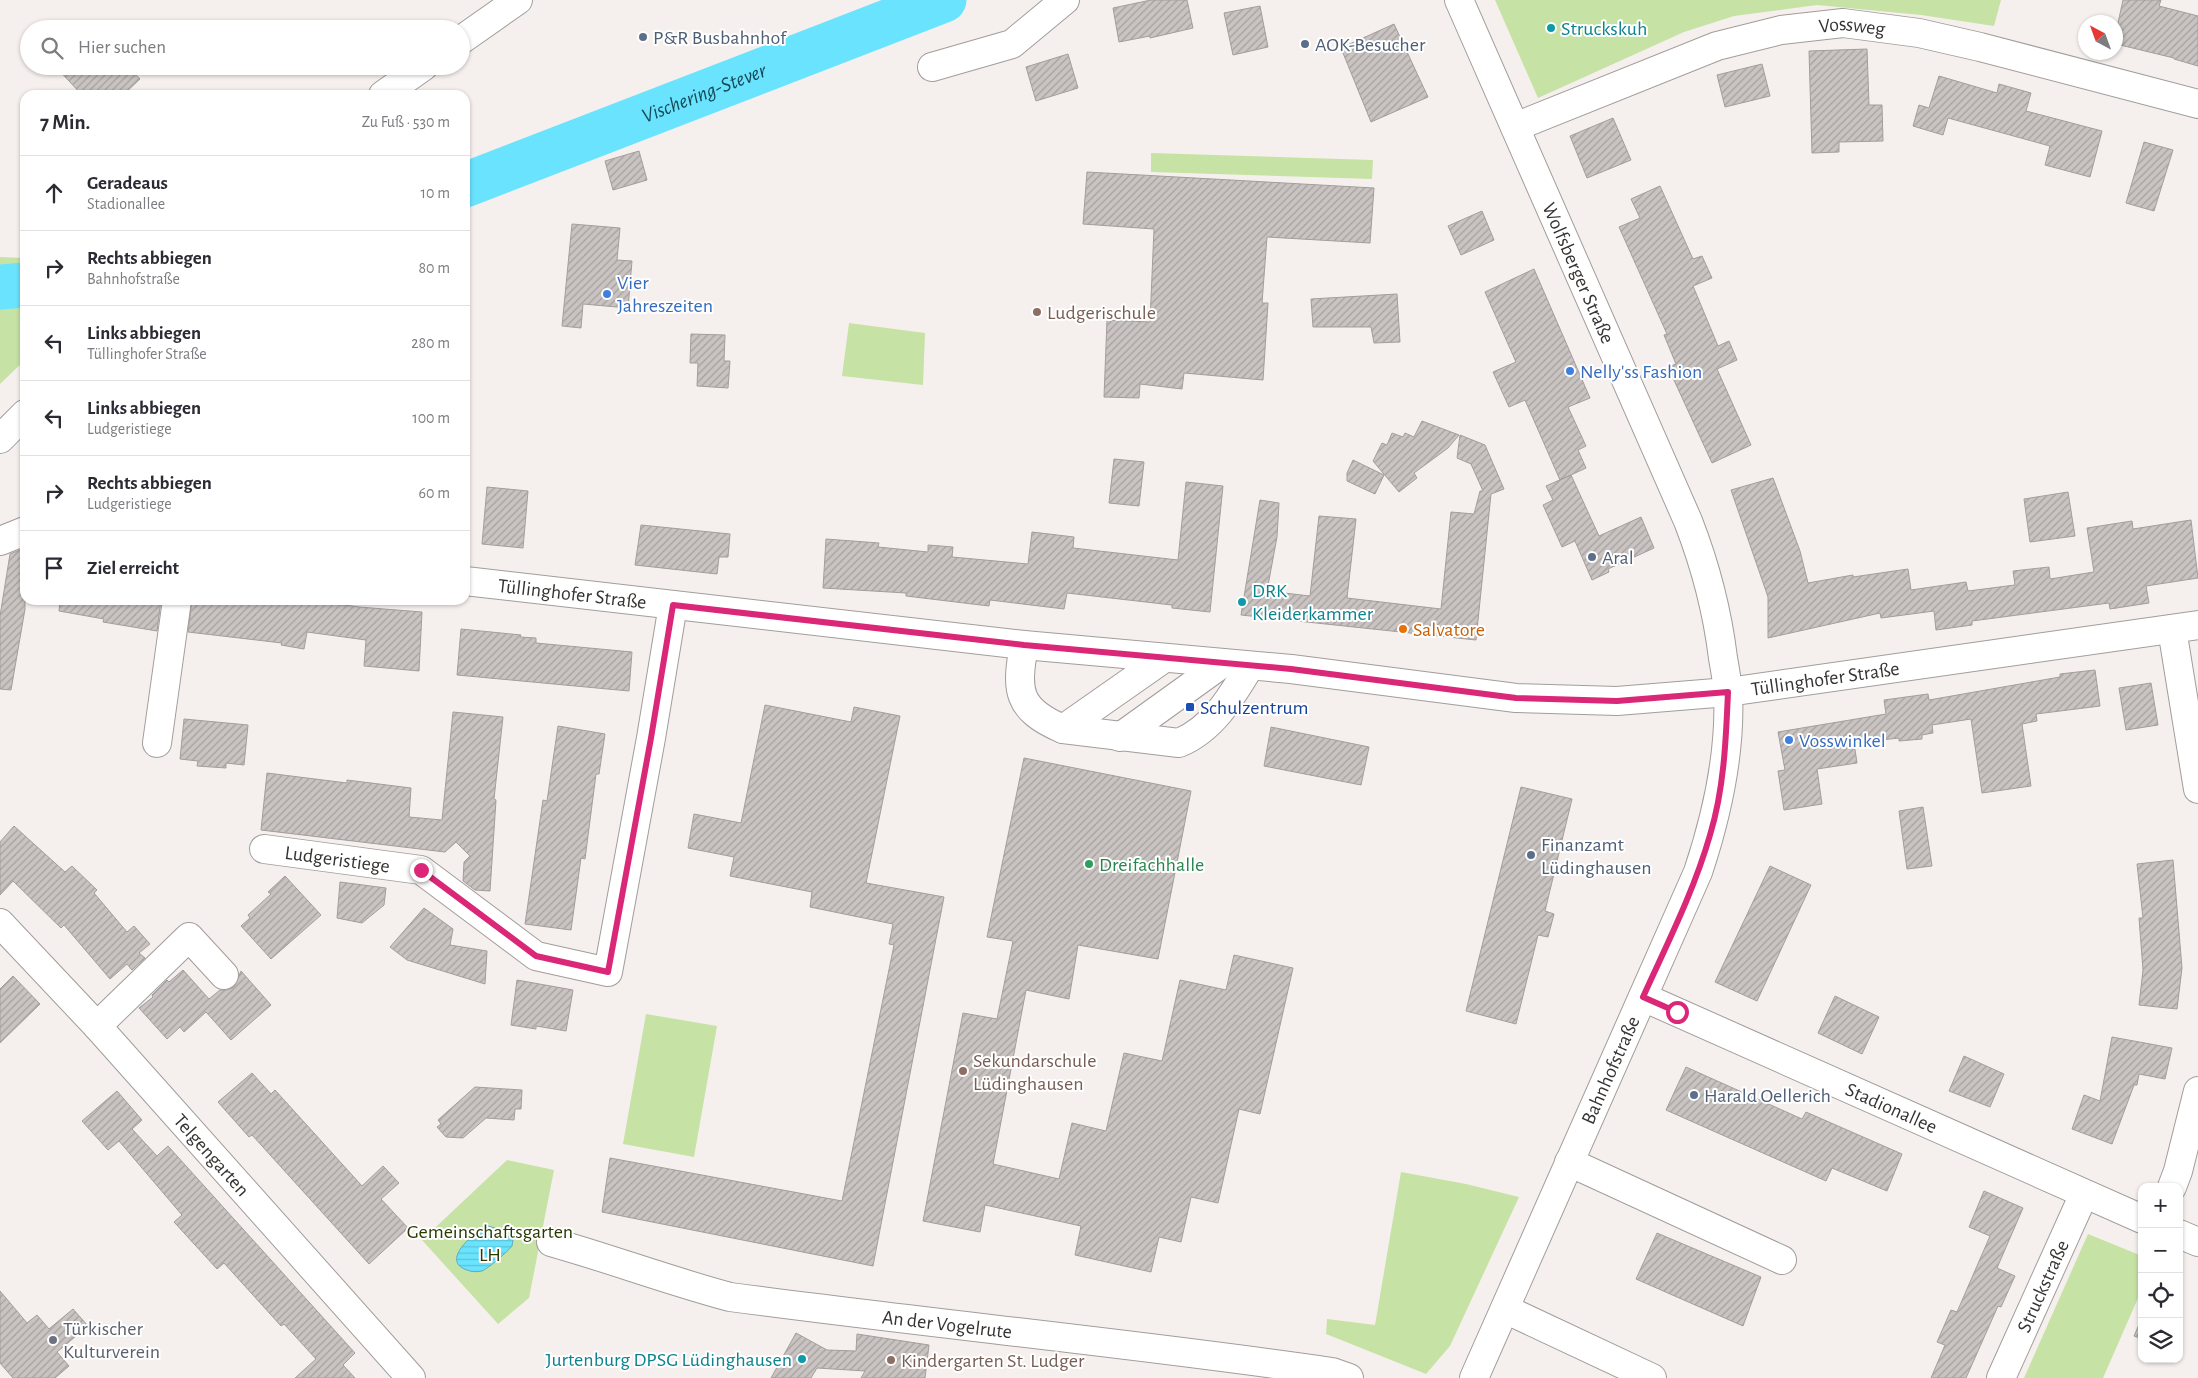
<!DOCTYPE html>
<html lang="de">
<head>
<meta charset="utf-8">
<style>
  :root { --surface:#fff; --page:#f7f7f7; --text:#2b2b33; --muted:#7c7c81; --line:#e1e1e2 }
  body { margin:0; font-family:"Alegreya Sans",sans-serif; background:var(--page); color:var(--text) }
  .controls { position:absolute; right:15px; bottom:15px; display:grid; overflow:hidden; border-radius:10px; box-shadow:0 1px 4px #0004 }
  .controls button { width:45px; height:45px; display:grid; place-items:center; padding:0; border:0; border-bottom:1px solid var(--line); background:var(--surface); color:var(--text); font:25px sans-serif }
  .compass { position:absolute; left:2078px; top:15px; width:45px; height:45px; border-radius:50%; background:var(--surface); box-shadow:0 1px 4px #0004; rotate:319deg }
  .stop { position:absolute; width:15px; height:15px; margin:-11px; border:4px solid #db2777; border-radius:50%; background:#fff }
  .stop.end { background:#db2777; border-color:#fff; box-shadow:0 1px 5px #0008 }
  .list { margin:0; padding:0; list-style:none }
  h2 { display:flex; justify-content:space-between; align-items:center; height:65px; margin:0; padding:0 20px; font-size:21px }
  h2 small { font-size:16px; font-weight:400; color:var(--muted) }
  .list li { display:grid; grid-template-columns:32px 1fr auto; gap:15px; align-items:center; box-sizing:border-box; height:75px; padding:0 20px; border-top:1px solid var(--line) }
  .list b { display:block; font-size:19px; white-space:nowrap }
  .list p { margin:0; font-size:16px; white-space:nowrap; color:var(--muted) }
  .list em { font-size:16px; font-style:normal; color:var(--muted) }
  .icon { flex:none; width:28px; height:28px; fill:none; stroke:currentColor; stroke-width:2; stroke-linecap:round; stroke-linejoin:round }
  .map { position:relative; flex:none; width:2198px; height:1378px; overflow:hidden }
  .search { position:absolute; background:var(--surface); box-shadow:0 1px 4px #0004; left:20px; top:20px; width:450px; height:55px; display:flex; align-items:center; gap:12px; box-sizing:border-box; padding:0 18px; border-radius:28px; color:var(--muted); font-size:19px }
  .panel { position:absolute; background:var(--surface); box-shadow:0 1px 4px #0004; left:20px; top:90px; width:450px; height:515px; border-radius:15px }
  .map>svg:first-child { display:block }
  .green { fill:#c7e2a5 }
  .water { fill:url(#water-rules); stroke:#5aaec1 }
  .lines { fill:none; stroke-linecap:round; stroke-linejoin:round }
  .river { stroke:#6ae3fe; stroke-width:45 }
  .building { fill:url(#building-hatch); stroke:#a39e9c }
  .minor-casing { stroke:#a29d9a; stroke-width:30 }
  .major-casing { stroke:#a29d9a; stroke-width:30 }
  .minor { stroke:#fff; stroke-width:28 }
  .major { stroke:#fff; stroke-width:28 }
  .route { stroke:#db2777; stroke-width:6 }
  .culture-dot { fill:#0f9aa8; stroke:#fff; stroke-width:2 }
  .service-dot { fill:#5c6f8a; stroke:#fff; stroke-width:2 }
  .shop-dot { fill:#3f7fe0; stroke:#fff; stroke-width:2 }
  .education-dot { fill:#8d6e63; stroke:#fff; stroke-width:2 }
  .food-dot { fill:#e8710a; stroke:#fff; stroke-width:2 }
  .transit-dot { fill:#1a4fb4; stroke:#fff; stroke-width:2 }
  .leisure-dot { fill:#2e9e5b; stroke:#fff; stroke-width:2 }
  .worship-dot { fill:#6b7280; stroke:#fff; stroke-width:2 }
  .labels { text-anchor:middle; stroke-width:4; stroke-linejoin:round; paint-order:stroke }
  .culture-label { font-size:20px; fill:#0d838f; stroke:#fff; text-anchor:start }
  .street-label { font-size:20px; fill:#363432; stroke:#fff }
  .service-label { font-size:20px; fill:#4e5e75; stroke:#fff; text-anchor:start }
  .shop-label { font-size:20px; fill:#366cbe; stroke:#fff; text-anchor:start }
  .education-label { font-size:20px; fill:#785e54; stroke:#fff; text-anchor:start }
  .food-label { font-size:20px; fill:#c56008; stroke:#fff; text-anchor:start }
  .transit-label { font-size:20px; fill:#164399; stroke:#fff; text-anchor:start }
  .leisure-label { font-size:20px; fill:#27864d; stroke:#fff; text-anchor:start }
  .park-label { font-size:20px; fill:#273b00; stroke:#fff }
  .worship-label { font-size:20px; fill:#5b616d; stroke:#fff; text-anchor:start }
  .water-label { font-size:21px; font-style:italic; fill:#144955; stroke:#fff }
</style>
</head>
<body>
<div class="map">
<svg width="2198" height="1378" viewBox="0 0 2198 1378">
  <defs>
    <pattern id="water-rules" width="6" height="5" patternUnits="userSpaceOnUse" patternTransform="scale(1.25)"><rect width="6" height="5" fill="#6ae3fe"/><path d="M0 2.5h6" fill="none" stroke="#5cc3da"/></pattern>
    <pattern id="building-hatch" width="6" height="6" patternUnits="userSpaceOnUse" patternTransform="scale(1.25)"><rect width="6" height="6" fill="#c9c4c2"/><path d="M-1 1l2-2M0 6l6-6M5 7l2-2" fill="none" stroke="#a4a09e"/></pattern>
  </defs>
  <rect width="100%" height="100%" fill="#f5f0ed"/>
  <path class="green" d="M1495 0H2001L1994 26 1921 15 1817 5 1734 16 1684 32 1538 98Z
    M1151 153 1373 160 1372 179 1151 172Z
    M0 257 25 258V360L0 384Z
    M849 323 925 333 923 385 842 376Z
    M646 1014 717 1026 694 1157 623 1144Z
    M507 1160 554 1170 529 1298 498 1324 422 1240Z
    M1401 1172 1466 1184 1519 1197 1450 1346 1426 1374 1326 1334 1327 1319 1375 1325Z
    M2088 1234 2142 1256V1289L2103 1378H2024Z"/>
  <path class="water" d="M488 1226 498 1229 513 1240 512 1246C507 1252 489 1268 482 1271 477 1272 471 1272 467 1270 439 1261 475 1231 488 1226Z"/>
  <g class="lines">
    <g class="river">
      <path id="s1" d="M465 185 944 0"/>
      <path d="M0 287 25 285"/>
    </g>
  </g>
  <path class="building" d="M1151 0H1187L1193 28 1150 38V36L1119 42 1113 8Z
    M2123 0H2161L2159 6 2198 16V66L2174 59V58L2116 44V32Z
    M1260 6 1268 47 1233 55 1224 13Z
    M1394 24 1428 97 1371 122 1341 48Z
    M1867 49 1869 105H1882L1883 141 1839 142V152L1812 153 1809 51Z
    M1068 54 1078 88 1036 101 1026 67Z
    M1762 64 1770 96 1725 107 1717 75Z
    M55 66H128L140 79 123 95H82Z
    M1939 76 1997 93 1999 84 2031 93 2026 111 2102 131 2090 177 2045 165 2050 146 1948 118 1943 135 1913 126 1919 105 1929 108Z
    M1613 118 1631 160 1587 178 1570 136Z
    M2144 142 2173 150 2154 211 2126 203Z
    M639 151 647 180 613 190 605 161Z
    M1087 172 1374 188 1370 243 1267 237 1262 303H1268L1263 380 1184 373 1182 389 1140 384 1139 398 1104 397 1107 320 1150 322 1154 229 1083 224Z
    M1660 186 1693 259 1702 256 1712 278 1693 286 1718 346 1729 341 1737 360 1717 369 1751 445 1712 463 1668 367 1676 364 1664 335 1667 334 1619 227 1640 218 1631 199Z
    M1482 211 1494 240 1461 255 1448 226Z
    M572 224 620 228 617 260 632 261 628 308 583 304 581 328 562 326Z
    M1534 269 1590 398 1568 407 1586 446 1578 450 1586 468 1560 480 1525 400 1509 407 1493 372 1516 362 1485 292Z
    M1397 294 1400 342 1374 343 1371 327H1313L1311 299Z
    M691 334 725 335 724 361H730L728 388 697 386 698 363H690Z
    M1422 421 1459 435 1448 448 1414 473 1417 478 1399 492 1373 461 1382 443 1387 445 1392 433 1403 437 1405 433 1414 437Z
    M1460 435 1485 445 1504 489 1491 494 1476 640 1241 615 1260 500 1279 503 1277 537 1267 591 1310 596 1319 516 1356 519 1347 598 1441 609 1451 512 1474 514 1480 491H1483L1471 464 1457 458Z
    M1114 459 1144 462 1139 506 1109 503Z
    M1353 460 1384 475 1375 494 1347 481V473Z
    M1571 475 1599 536 1641 517 1654 548 1608 569 1609 572 1592 580 1575 541 1562 547 1543 505 1553 500 1546 486Z
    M1773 478 1800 551 1808 583 1853 575V577L1908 569 1911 590 1966 582 1968 591 2015 585 2013 571 2049 567 2050 579 2094 572 2087 528 2132 521 2133 529 2191 520 2198 578 2146 586 2149 603 2110 609 2109 603 1972 621V625L1936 630 1934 611 1881 618 1880 613 1768 638V597L1731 490Z
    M1186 482 1223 486 1210 612 1172 608V605L1067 593 1064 609 990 600 989 606 906 596V593L823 588 826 539 879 543 878 547 928 552V545L953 547 952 557 1028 564 1032 532 1074 537 1073 548 1178 560Z
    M487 487 528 491 523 548 482 544Z
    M2068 492 2075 536 2030 542 2024 499Z
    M641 525 730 534 728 557H719L717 574 635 565Z
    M25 548V609L11 690 0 689V616L10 554Z
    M60 600H161L157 631 103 622 104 619 59 611Z
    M192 600H306L359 607 422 612 419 671 364 666 366 640 307 632 304 649 281 645 282 643 188 632Z
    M461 629 521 635 520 637 536 638V643L632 652 629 691 457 675Z
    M2095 670 2100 706 2036 714 2037 721 2022 724 2031 786 1982 793 1971 719 1932 725 1933 733 1922 735V739L1899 741V738L1854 743 1857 763 1817 769 1822 804 1784 810 1778 771 1785 770 1778 732 1886 714 1884 700 1928 694 1929 700 2060 677V674Z
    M2151 683 2158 725 2126 730 2119 688Z
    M765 705 851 722 854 707 900 716 866 883 944 897 873 1266 602 1212 610 1158 842 1201 894 945 889 944 893 924 810 907 812 892 730 876 734 857 688 848 694 814 741 823Z
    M453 712 503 717 494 799 496 800 490 891 475 890 463 881 464 862 470 856 456 842 445 852 261 830 267 773 347 783V780L411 788 409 817 442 820Z
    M184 719 248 725 244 765 226 763V768L197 766 198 761 180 759Z
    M558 726 605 734 599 774H596L585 859 581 858 571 930 525 924 543 800 547 801Z
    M1271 727 1369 747 1361 785 1264 766Z
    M1024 758 1191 791 1158 959 1078 945 1069 999 1026 990 993 1164 1059 1179 1072 1123 1106 1131 1124 1053 1162 1061 1180 980 1226 990 1234 955 1293 968 1260 1114 1239 1109 1218 1203 1191 1197 1181 1242 1159 1237 1151 1272 1075 1255 1081 1226 985 1205 980 1232 923 1221 963 1013 997 1019 1013 941 987 937Z
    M1521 787 1572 799 1545 911 1554 914 1548 937 1538 935 1516 1024 1466 1011Z
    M1923 807 1932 866 1907 869 1899 811Z
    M14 826 65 872 72 866 97 890 94 893 127 932 134 926 150 944 139 953 145 958 132 970 127 964 110 979 64 925 61 928 13 881 0 895V842Z
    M2173 860 2182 968 2177 1009 2139 1005 2143 970 2139 918H2143L2137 864Z
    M1770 866 1811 885 1757 1001 1715 982Z
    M285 876 321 915 271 959 241 926 250 918 248 915 271 894 268 892Z
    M340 882 386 888 384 905 362 923 337 918Z
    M424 908 453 929 450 945 487 951 485 984 407 960 390 947Z
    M183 970 209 999 220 990H227L234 987 241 971 271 1005 231 1040 206 1012 184 1032 180 1027 167 1039 139 1008 153 997 152 995 167 980 169 982Z
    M13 976 40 1004 0 1043V989Z
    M517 980 573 990 566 1031 536 1026V1029L511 1025Z
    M1835 996 1879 1017 1862 1054 1818 1033Z
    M2112 1037 2172 1048 2165 1079 2139 1074 2137 1085H2134L2112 1144 2072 1129 2084 1095 2100 1101Z
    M1964 1056 2004 1074 1990 1107 1949 1091Z
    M1686 1067 1802 1119 1806 1112 1902 1154 1887 1191 1832 1168 1826 1181 1666 1110Z
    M252 1073 271 1094 275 1090 362 1186 383 1166 399 1183 381 1199 408 1228 369 1264 252 1135 249 1137 218 1102Z
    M475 1087 522 1090 521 1109H515L514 1120 486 1118 463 1138 446 1137 437 1127 441 1124 438 1120Z
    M117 1091 142 1120 132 1129 157 1156 168 1146 355 1353 343 1365 355 1378H295L316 1359 284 1324 281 1326 224 1263 217 1269 174 1222 182 1215 119 1141 108 1150 82 1121Z
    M1984 1191 2023 1208 1997 1268 2015 1276 2001 1307 1998 1306 1966 1378H1931L1945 1345 1937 1342 1951 1310 1957 1312 1990 1236 1969 1227Z
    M1657 1233 1761 1277 1743 1326 1636 1279Z
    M0 1291 27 1323 37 1315 49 1329 73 1309 88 1326 57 1352 69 1366 55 1378H13L0 1363Z
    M2142 1318V1339L2134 1336Z
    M796 1333 827 1350 856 1351 857 1334 929 1345 925 1378H861L865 1371 817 1368 811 1378H771Z"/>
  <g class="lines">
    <g class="minor-casing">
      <g id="minor">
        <path d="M932 67 1012 44 1065 0"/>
        <path id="s2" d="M1515 127 1717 46 1781 30 1843 23 1919 33 1980 47 2198 104"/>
        <path d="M0 541 25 531"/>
        <path id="s3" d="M465 581 1024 645 1291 669 1516 698 1617 701 1728 692"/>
        <path d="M2172 629 2198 789"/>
        <path d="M1024 645C1016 690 1016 709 1063 729L1179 743C1213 729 1232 696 1250 666"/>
        <path d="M1063 729 1163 659"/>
        <path d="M1120 737 1223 663"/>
        <path d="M157 743 177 600"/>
        <path id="s4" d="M264 849 421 870 536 956 608 972 651 738 673 605"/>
        <path id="s5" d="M0 923 97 1026 411 1378"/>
        <path id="s6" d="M1643 997 2142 1219"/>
        <path d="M97 1026 189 937 224 975"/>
        <path d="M1569 1162 1782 1260"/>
        <path d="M2172 1187 2178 1171 2198 1091"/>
        <path d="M2179 1234 2198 1242"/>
        <path id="s7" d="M551 1242C611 1259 670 1281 730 1297 931 1324 1132 1343 1332 1372L1349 1378"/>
        <path d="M1505 1309 1652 1378"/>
        <path id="s8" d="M2001 1378 2084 1194"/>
      </g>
    </g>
    <g class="major-casing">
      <g id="major">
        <path id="s9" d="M1459 0 1688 521C1706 567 1717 609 1723 658 1725 669 1727 681 1728 692 1731 753 1717 815 1698 872L1474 1378"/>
        <path d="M461 40 518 0"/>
        <path d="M383 95 424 66"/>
        <path d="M0 439 25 414"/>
        <path id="s10" d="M1728 692 2198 625"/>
      </g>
    </g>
    <use href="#minor" class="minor"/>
    <use href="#major" class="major"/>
  </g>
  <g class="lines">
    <path class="route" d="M421 870 536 956 608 972 651 738 673 605 1024 645 1291 669 1516 698 1617 701 1728 692C1726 740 1724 789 1710 835 1694 891 1667 944 1643 997L1677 1012"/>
  </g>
  <g class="culture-dot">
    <circle cx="1551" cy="28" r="5"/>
    <circle cx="1242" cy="602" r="5"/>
    <circle cx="802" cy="1359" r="5"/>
  </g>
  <g class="service-dot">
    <circle cx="643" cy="37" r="5"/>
    <circle cx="1305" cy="44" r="5"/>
    <circle cx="1592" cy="557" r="5"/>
    <circle cx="1531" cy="855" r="5"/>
    <circle cx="1694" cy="1095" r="5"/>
  </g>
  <g class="shop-dot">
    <circle cx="607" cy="294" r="5"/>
    <circle cx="1570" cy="371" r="5"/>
    <circle cx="1789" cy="740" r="5"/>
  </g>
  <g class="education-dot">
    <circle cx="1037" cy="312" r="5"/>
    <circle cx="963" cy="1071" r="5"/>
    <circle cx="891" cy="1360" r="5"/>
  </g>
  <circle class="food-dot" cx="1403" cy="629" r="5"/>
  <rect class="transit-dot" x="1185" y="702" width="10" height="10" rx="2.5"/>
  <circle class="leisure-dot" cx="1089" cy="864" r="5"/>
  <circle class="worship-dot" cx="53" cy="1340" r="5"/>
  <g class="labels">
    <g class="culture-label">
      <text x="1561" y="35">Struckskuh</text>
      <text x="1252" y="597">DRK<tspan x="1252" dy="23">Kleiderkammer</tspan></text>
      <text x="792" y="1366" text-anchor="end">Jurtenburg DPSG Lüdinghausen</text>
    </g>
    <g class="street-label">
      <text dy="7" stroke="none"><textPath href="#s2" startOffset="355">Vossweg</textPath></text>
      <text dy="7" stroke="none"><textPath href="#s9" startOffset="298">Wolfsberger Straße</textPath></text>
      <text dy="7" stroke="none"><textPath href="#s3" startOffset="108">Tüllinghofer Straße</textPath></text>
      <text dy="7" stroke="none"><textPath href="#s10" startOffset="98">Tüllinghofer Straße</textPath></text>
      <text dy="7" stroke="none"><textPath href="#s4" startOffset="74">Ludgeristiege</textPath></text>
      <text transform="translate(1610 1070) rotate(-66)" y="7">Bahnhofstraße</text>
      <text dy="7" stroke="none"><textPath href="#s6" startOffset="272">Stadionallee</textPath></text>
      <text dy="7" stroke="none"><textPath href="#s5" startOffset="314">Telgengarten</textPath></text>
      <text dy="7" stroke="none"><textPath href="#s8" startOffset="101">Struckstraße</textPath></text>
      <text dy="7" stroke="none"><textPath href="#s7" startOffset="406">An der Vogelrute</textPath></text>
    </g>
    <g class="service-label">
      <text x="653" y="44">P&amp;R Busbahnhof</text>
      <text x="1315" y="51">AOK-Besucher</text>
      <text x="1602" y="564">Aral</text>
      <text x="1541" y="851">Finanzamt<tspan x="1541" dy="23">Lüdinghausen</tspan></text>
      <text x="1704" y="1102">Harald Oellerich</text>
    </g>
    <g class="shop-label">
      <text x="617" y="289">Vier<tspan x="617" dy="23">Jahreszeiten</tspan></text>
      <text x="1580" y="378">Nelly'ss Fashion</text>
      <text x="1799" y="747">Vosswinkel</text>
    </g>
    <g class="education-label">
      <text x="1047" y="319">Ludgerischule</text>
      <text x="973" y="1067">Sekundarschule<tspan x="973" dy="23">Lüdinghausen</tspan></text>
      <text x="901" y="1367">Kindergarten St. Ludger</text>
    </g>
    <g class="food-label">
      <text x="1413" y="636">Salvatore</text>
    </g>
    <g class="transit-label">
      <text x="1200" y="714">Schulzentrum</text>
    </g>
    <g class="leisure-label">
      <text x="1099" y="871">Dreifachhalle</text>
    </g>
    <g class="park-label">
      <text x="490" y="1238">Gemeinschaftsgarten<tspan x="490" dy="23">LH</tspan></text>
    </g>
    <g class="worship-label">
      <text x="63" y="1335">Türkischer<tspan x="63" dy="23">Kulturverein</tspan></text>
    </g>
    <g class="water-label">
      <text dy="7" stroke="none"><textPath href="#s1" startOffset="256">Vischering-Stever</textPath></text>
    </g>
  </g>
</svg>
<div class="controls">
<button>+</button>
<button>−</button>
<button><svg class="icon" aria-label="locate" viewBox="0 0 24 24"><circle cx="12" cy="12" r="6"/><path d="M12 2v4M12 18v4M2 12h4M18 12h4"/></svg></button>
<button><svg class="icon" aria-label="layers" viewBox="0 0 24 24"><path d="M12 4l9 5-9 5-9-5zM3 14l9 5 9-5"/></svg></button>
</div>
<svg class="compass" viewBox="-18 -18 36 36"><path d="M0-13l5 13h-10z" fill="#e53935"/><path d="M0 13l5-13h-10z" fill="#7c7c81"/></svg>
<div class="stop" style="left:1677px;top:1012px"></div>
<div class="stop end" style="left:421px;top:870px"></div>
<div class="search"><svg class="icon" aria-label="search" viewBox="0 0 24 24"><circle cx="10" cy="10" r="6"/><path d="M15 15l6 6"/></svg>Hier suchen</div>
<section class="panel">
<h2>7 Min.<small>Zu Fuß · 530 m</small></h2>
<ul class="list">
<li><svg class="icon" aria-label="ahead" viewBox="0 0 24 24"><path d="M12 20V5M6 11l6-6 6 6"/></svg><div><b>Geradeaus</b><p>Stadionallee</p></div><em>10 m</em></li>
<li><svg class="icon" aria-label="right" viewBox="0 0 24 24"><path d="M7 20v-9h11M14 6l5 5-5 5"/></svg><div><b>Rechts abbiegen</b><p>Bahnhofstraße</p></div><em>80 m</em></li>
<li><svg class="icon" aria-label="left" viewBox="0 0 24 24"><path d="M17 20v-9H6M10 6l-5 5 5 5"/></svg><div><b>Links abbiegen</b><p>Tüllinghofer Straße</p></div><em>280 m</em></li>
<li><svg class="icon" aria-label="left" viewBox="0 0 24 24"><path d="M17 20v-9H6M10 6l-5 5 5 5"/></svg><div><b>Links abbiegen</b><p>Ludgeristiege</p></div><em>100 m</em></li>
<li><svg class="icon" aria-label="right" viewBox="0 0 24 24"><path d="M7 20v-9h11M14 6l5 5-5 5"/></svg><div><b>Rechts abbiegen</b><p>Ludgeristiege</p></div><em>60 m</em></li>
<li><svg class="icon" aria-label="arrive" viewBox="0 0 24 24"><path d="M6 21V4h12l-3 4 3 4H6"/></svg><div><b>Ziel erreicht</b></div></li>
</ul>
</section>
</div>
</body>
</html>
